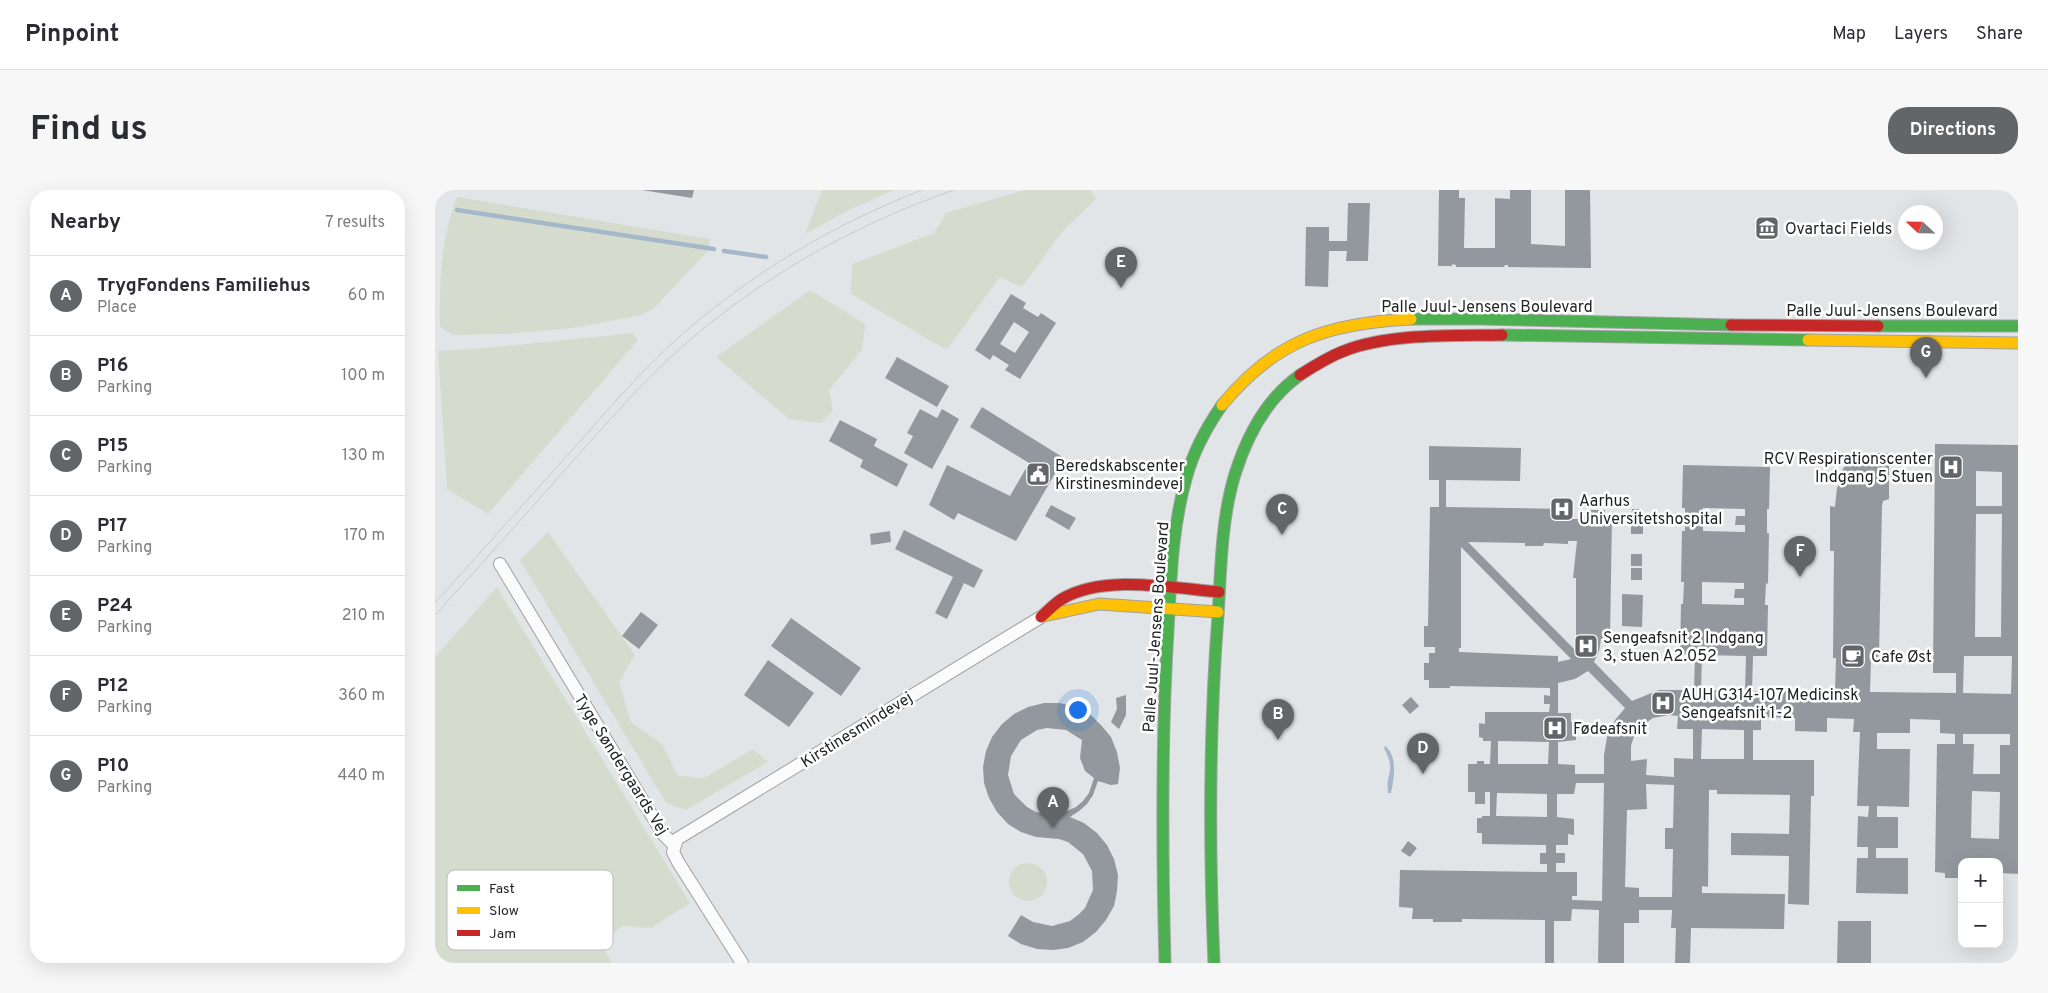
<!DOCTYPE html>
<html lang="en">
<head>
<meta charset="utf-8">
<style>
  :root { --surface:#fff; --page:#f7f7f7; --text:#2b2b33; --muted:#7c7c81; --line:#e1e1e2; --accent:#636668 }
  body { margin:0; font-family:Overpass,sans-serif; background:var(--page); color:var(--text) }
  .controls { position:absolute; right:15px; bottom:15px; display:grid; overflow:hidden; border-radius:10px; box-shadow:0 5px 20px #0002 }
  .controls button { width:45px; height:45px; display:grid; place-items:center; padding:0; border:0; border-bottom:1px solid var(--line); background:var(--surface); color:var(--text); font:25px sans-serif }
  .compass { position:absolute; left:1463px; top:15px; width:45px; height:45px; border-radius:50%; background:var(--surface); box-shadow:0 5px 20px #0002; rotate:292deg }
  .you { position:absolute; left:642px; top:519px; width:18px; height:18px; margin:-12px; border:4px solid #fff; border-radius:50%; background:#1a73e8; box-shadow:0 0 0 8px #1a73e833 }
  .badge { display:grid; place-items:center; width:32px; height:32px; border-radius:50%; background:var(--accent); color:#fff; font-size:16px; font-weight:700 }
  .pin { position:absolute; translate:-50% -41px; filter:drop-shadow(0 1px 2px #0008) }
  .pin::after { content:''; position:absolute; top:26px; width:18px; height:15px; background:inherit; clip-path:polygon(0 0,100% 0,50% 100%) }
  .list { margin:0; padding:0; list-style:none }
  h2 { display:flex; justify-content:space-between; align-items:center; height:65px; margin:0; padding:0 20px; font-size:21px }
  h2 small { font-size:16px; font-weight:400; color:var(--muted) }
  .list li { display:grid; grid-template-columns:32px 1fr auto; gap:15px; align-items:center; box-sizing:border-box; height:80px; padding:0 20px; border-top:1px solid var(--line) }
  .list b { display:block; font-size:19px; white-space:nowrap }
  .list p { margin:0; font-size:16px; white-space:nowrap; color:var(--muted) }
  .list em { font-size:16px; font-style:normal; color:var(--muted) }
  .map { position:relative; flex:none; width:1583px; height:773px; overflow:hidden; border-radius:20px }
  header { display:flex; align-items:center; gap:30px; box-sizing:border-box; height:70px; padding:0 25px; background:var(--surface); border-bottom:1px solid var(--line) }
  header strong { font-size:24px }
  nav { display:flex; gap:28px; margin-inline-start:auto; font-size:18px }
  .intro { display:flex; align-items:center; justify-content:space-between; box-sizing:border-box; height:120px; padding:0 30px }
  h1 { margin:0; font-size:35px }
  .button { padding:12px 22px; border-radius:20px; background:var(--accent); color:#fff; font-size:18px; font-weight:700 }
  main { display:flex; gap:30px; padding:0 30px }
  aside { flex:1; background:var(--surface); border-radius:20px; box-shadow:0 5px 20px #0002 }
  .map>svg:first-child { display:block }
  .green { fill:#d5dcce }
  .water { fill:#a4b8ca }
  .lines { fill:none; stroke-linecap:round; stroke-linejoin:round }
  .stream { stroke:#a4b8ca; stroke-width:4.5 }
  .building { fill:#92989d; fill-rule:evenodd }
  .street-casing { stroke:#9fa1a2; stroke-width:14 }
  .fast-casing { stroke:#9fa1a2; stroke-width:13 }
  .slow-casing { stroke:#9fa1a2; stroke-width:13 }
  .jam-casing { stroke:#9fa1a2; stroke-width:13 }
  .street { stroke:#fbfbfb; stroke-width:12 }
  .fast { stroke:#4caf50; stroke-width:11 }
  .slow { stroke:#ffc107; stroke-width:11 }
  .jam { stroke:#c62828; stroke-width:11 }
  .tram { stroke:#c8c8c9; stroke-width:1 }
  .labels { text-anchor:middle; stroke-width:5; stroke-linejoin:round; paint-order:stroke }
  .poi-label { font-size:16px; fill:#1f2123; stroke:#fff; text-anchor:start }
  .street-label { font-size:16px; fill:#1f2123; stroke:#fff }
  .key { fill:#fff; stroke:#bcbcbd; stroke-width:1 }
  .key-label { font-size:14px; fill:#1f2123 }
</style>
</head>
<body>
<header>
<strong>Pinpoint</strong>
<nav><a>Map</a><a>Layers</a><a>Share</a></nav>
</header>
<div class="intro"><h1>Find us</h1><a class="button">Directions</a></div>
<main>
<aside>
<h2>Nearby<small>7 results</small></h2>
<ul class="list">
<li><span class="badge">A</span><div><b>TrygFondens Familiehus</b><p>Place</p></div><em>60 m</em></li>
<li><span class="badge">B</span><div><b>P16</b><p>Parking</p></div><em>100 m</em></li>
<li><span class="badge">C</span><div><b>P15</b><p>Parking</p></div><em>130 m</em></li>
<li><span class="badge">D</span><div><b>P17</b><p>Parking</p></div><em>170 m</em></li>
<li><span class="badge">E</span><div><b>P24</b><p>Parking</p></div><em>210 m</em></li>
<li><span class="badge">F</span><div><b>P12</b><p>Parking</p></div><em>360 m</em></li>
<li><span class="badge">G</span><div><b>P10</b><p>Parking</p></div><em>440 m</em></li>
</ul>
</aside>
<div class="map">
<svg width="1583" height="773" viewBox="0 0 1583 773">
  <rect width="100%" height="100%" fill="#e2e5e7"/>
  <path class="green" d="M387 0H459L412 21 370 44Z
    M590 0H656L661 9 627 42 587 97 565 87 513 158H508L416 104 417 74 499 43 511 23Z
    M22 7 275 49 272 62 218 119 207 125 138 138 69 144 18 145 5 137C4 93 6 48 22 7Z
    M375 100 430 134 427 160 394 200 398 221 386 233 354 229 281 167Z
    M198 143 203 150 53 324 12 299 3 161 51 158Z
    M113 342 200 465 184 492 196 532 227 554 243 586 269 588 318 559 333 572 251 620 231 613 85 370Z
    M62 397 255 713 216 738 187 736 166 754 177 773H0V467Z
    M574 692a19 19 0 1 1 38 0a19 19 0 1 1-38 0Z"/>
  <path class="water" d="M950 556C963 565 959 590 956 603H953C950 582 962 583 949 558Z"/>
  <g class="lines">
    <path class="stream" d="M22 20 279 59
      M289 61 331 67"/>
  </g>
  <path class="building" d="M207 0H259L257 8Z
    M1004 0H1024V8H1030L1029 58H1060V8L1075 9V0H1096V54L1130 56V0H1155L1156 78 1073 77V75H1070L1069 77H1021V75L1017 74V76H1003Z
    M913 13H935L933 71H911L912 61H894L893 97 870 96 871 37H894V51H912Z
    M1321 30H1344L1343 47 1321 46Z
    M576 104 591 113 588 118 603 127 606 123 621 133 585 189 570 180 574 175 558 165 555 170 540 160ZM579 132 594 142 580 163 565 154Z
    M462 167 514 196 502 217 450 188Z
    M547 217 629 268 581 351 523 323 519 330 494 315 512 275 575 306 594 273 535 237Z
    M485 219 502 228 507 219 524 229 497 279 469 263 478 246 472 243Z
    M405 230 442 249 439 256 473 274 462 297 425 277 428 270 394 251Z
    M1500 254 1583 255V684L1564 683V672H1527L1525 688H1510V683L1500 682 1502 554H1520V544L1505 543V530L1475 529V543H1442V559H1475L1474 617 1442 616V627H1463V658H1441V668H1473V704L1421 703 1422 668H1433V657H1422L1423 626 1433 627 1434 616H1422L1425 542H1418L1419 529 1392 528V542L1360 541V528L1326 527V540H1318V570H1379V606H1376L1374 715 1353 714 1354 666 1296 665V643L1354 644 1355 605 1282 604V600H1274L1273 697 1267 696V703L1350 704 1349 739 1256 738 1255 773H1240L1241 738H1236L1237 720H1204V733H1189V773H1163L1164 720 1137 719 1136 731H1119V773H1110V730L1027 729V732H998V729H977L978 718 964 717 965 680 1112 682V674H1105V663H1111V655L1047 654V643H1042V628H1047V626H1055V602H1050V614H1040V602H1033V574H1042V571H1049V574H1055L1056 551H1048V548L1044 547V533L1050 534V522H1114L1115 514H1109V505L1115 506V498L1015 496V498H994V490H989V473H994V463H1000V457H989V436H993L995 317H1004V290H994V256L1086 258 1085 291 1011 290V317L1133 319V329H1143V326H1155V320H1170V326H1177L1175 449H1166L1164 461 1159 472 1197 511 1224 500H1259L1260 465 1245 464 1246 414H1248L1249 392H1246L1247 341H1250V318H1247L1248 275 1335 277 1334 319H1332V343H1334L1333 394 1331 393 1330 413V415H1333L1332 466H1318L1317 501 1400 502 1401 468H1398L1399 361H1395V316L1400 317 1402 298 1406 290 1402 288 1412 273 1419 268 1422 272 1443 263H1454V309L1448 311 1447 316 1444 467 1436 468 1435 502 1521 503V483H1498ZM1541 281 1567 282V316H1541ZM1268 318 1310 319V326H1301L1300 335H1310V342L1268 341ZM1541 324H1567L1566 447H1540ZM1133 351H1142L1138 388H1141V450L1147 451 1143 463 1033 352 1090 353V356H1108L1109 353 1133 354ZM1026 357 1136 469 1123 472V466L1024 462V458H1026ZM1267 392 1309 393V399H1300L1299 408H1309V415L1267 414ZM1267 465 1311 466 1310 501 1266 500ZM1529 466H1577L1576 504 1528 503ZM1153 481 1190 518 1180 530 1172 547 1169 565V584H1140V575L1123 574V552L1141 550V532H1136V523H1123V493L1140 489ZM1234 525 1243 526 1242 539H1258V569L1239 568V587L1211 585 1212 569 1196 571V556L1200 543 1205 537 1218 528ZM1267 539 1309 540V569H1266ZM1528 544H1575V555H1565V584H1538L1539 554H1528ZM1063 551 1114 552 1113 574H1063ZM1141 593H1169L1167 711 1137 710V706H1142V682H1121V673H1130V663H1121V655H1133V644L1139 645V629L1122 627V604H1139ZM1211 594 1239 595 1238 638H1230V659H1238L1237 707H1204V698L1190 697 1192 620 1212 619ZM1537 601 1565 602 1564 649 1536 648ZM1062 603 1112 604V627L1061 626Z
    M616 315 641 328 634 340 610 326Z
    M1197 319H1208V331H1196Z
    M1196 332H1208V344H1196Z
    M469 340 548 380 539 398 529 393 512 429 500 423 518 387 460 359Z
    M455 341 456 352 436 355 435 344Z
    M1196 364H1207V376H1196Z
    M1196 378H1207V390H1196Z
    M1187 404 1208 405 1207 437 1187 436Z
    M206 422 223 435 204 459 187 446Z
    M356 428 426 478 406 506 336 456Z
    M333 470 379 503 354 537 309 505Z
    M691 505V525L684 539 676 532 682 519 681 508Z
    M976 507 984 516 975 524 967 515Z
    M609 513H625L640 517 655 524 666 535 676 547 682 562 685 578 683 594 676 595 663 591 658 605 652 614 644 621 635 627 649 633 662 643 672 655 679 669 683 685 682 701 679 716 671 730 661 742 648 752 633 758 618 760 602 759 586 754 573 746 586 725 598 732 617 736 635 731 643 725 650 718 658 700 657 681 648 664 633 652 624 649 601 647 586 642 573 634 562 622 554 608 549 593 548 577 551 561 557 547 567 534 579 524 593 517ZM612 538 631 540 647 550 645 568 650 581 659 588 654 603 648 611 641 617 623 625 601 622 592 617 579 604 573 585 576 566 586 550 602 540Z
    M973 651 982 658 975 667 966 661Z
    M1403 731H1436V773H1402Z"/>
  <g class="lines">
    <g class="street-casing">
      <path id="street" d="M65 374 228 644 239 655
        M307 773 243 672 238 662 242 649 606 427"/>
    </g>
    <g class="fast-casing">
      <path id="fast" d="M976 129H1045L1296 135
        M1443 136H1583
        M1067 145 1373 150
        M730 773C727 662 726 551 733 440 736 389 737 338 751 289 758 262 771 238 787 215
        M779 773C774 657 774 541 783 426 786 379 786 330 800 284 812 246 832 208 865 185"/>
    </g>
    <g class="slow-casing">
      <path id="slow" d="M1373 150 1583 153
        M787 215C840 150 894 133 976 129
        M609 426 664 414 783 422"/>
    </g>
    <g class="jam-casing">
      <path id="jam" d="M1296 135 1443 136
        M865 185C879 176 893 167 909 161 955 143 1018 146 1067 145
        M606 427C613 421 619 414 627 409 669 384 737 398 784 402"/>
    </g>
    <use href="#street" class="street"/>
    <use href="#fast" class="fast"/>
    <use href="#slow" class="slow"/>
    <use href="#jam" class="jam"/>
    <path class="tram" d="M0 413C46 362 92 310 139 258 172 221 205 182 243 148 315 84 397 35 487 0
      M0 425C46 375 91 324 136 273 172 233 208 191 249 155 328 86 419 35 519 0"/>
  </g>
  <defs>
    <g id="museum-square" transform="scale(1.25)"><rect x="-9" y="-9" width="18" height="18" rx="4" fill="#636668" stroke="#fff"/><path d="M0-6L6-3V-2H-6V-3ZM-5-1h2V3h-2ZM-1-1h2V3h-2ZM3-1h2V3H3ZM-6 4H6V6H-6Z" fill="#fff"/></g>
    <g id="hospital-square" transform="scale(1.25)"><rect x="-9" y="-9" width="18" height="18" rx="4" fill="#636668" stroke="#fff"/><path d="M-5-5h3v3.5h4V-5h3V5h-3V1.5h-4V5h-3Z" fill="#fff"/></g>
    <g id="civic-square" transform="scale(1.25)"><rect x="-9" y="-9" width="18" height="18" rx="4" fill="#636668" stroke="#fff"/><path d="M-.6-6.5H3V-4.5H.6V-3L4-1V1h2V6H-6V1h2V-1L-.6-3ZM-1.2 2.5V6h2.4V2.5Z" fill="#fff"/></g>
    <g id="cafe-square" transform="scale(1.25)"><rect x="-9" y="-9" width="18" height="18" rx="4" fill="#636668" stroke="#fff"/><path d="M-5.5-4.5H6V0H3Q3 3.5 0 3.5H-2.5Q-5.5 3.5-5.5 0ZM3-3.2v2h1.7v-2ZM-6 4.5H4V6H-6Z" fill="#fff"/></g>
  </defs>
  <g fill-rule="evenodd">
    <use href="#museum-square" x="1332" y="38"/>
    <use href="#hospital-square" x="1516" y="277"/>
    <use href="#civic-square" x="603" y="284"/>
    <use href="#hospital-square" x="1127" y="319"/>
    <use href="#hospital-square" x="1151" y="456"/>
    <use href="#cafe-square" x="1418" y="466"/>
    <use href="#hospital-square" x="1228" y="513"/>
    <use href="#hospital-square" x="1120" y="538"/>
  </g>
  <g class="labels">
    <g class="poi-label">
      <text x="1350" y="44">Ovartaci Fields</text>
      <text x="1498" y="274" text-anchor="end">RCV Respirationscenter<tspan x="1498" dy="18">Indgang 5 Stuen</tspan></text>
      <text x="620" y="281">Beredskabscenter<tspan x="620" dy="18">Kirstinesmindevej</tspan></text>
      <text x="1144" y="316">Aarhus<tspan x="1144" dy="18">Universitetshospital</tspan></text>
      <text x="1168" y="453">Sengeafsnit 2 Indgang<tspan x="1168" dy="18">3, stuen A2.052</tspan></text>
      <text x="1436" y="472">Cafe Øst</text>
      <text x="1246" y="510">AUH G314-107 Medicinsk<tspan x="1246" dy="18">Sengeafsnit 1-2</tspan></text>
      <text x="1138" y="544">Fødeafsnit</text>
    </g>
    <g class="street-label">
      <text x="1052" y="122">Palle Juul-Jensens Boulevard</text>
      <text x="1457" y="126">Palle Juul-Jensens Boulevard</text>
      <text transform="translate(720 437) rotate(-86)" y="6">Palle Juul-Jensens Boulevard</text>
      <text transform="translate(421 539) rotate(-32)" y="6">Kirstinesmindevej</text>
      <text transform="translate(187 574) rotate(58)" y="6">Tyge Søndergaards Vej</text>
    </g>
  </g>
  <rect x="12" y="680" width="166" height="80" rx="8" class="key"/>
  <rect x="22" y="695" width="23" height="6" fill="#4caf50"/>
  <rect x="22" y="717" width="23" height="7" fill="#ffc107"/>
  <rect x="22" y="740" width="23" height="6" fill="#c62828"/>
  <g class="key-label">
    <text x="54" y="703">Fast</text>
    <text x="54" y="725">Slow</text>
    <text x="54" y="748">Jam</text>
  </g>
</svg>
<div class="controls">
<button>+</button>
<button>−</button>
</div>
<svg class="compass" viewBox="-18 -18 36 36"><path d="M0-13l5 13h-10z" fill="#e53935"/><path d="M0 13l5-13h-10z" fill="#7c7c81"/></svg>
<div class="you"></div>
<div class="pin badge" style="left:618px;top:638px">A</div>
<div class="pin badge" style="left:843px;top:550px">B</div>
<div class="pin badge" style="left:847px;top:345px">C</div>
<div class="pin badge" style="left:988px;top:584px">D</div>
<div class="pin badge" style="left:686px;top:98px">E</div>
<div class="pin badge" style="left:1365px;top:387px">F</div>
<div class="pin badge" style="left:1491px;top:188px">G</div>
</div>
</main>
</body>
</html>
